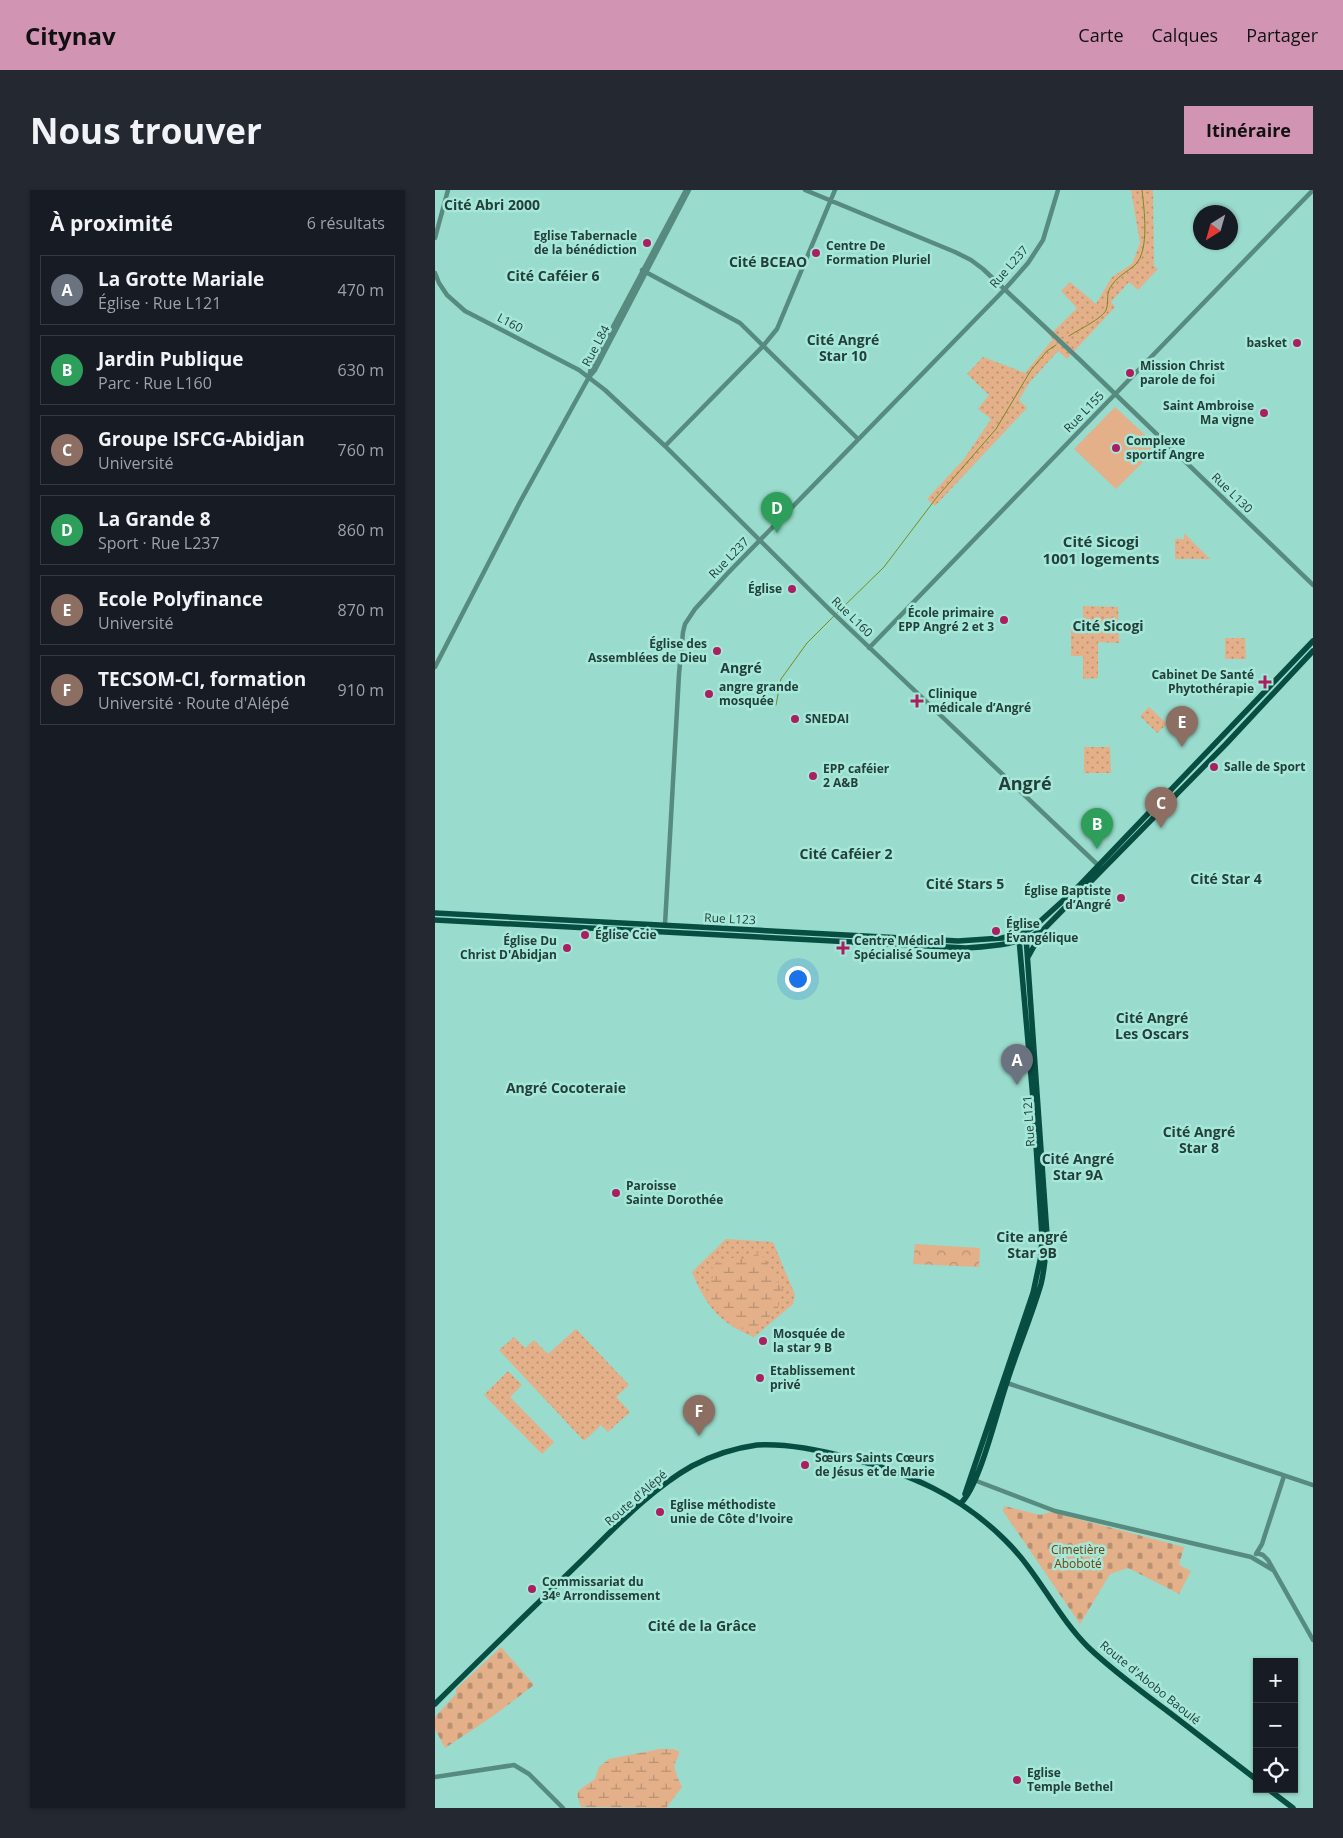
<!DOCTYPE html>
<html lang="fr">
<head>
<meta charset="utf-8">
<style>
  :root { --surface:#171b24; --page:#242831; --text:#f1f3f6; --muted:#9ea1a6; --line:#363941; --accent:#d194b2 }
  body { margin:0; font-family:"Open Sans",sans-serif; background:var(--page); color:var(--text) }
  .controls { position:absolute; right:15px; bottom:15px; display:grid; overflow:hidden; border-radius:0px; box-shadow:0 1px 4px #0004 }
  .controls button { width:45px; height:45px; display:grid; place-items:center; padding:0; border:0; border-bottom:1px solid var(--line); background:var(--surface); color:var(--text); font:25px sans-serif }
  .compass { position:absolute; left:758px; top:15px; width:45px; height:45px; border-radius:50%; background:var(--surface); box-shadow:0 1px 4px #0004; rotate:217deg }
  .you { position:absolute; left:362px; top:788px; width:18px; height:18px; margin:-12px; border:4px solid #fff; border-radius:50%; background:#1a73e8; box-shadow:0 0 0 8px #1a73e833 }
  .badge { display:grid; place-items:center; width:32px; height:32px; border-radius:50%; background:var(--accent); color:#fff; font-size:16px; font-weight:700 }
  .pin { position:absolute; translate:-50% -41px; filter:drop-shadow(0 1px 2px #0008) }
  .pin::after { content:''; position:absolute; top:26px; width:18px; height:15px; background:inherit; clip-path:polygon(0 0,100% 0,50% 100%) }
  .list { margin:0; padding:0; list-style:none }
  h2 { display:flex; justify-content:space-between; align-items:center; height:65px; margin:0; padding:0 20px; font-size:21px }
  h2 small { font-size:16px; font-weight:400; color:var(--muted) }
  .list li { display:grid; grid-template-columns:32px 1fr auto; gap:15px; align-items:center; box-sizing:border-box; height:70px; margin:0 10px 10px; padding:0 10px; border:1px solid var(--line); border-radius:0px }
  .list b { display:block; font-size:19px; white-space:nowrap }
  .list p { margin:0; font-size:16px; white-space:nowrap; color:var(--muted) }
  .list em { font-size:16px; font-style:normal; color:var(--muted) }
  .icon { flex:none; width:28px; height:28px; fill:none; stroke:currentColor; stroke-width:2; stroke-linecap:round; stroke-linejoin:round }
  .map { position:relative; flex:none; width:878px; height:1618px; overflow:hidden; border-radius:0px }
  header { display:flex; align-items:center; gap:30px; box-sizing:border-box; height:70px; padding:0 25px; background:var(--accent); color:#111 }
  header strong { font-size:24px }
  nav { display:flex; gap:28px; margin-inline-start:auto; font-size:18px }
  .intro { display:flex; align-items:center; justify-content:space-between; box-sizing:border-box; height:120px; padding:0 30px }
  h1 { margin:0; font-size:35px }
  .button { padding:12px 22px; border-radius:0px; background:var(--accent); color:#111; font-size:18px; font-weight:700 }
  main { display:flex; gap:30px; padding:0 30px }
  aside { flex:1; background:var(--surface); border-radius:0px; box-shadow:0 1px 4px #0004 }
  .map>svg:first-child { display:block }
  .grass { fill:url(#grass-dots) }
  .wetland { fill:url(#wetland-marsh) }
  .cemetery { fill:url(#cemetery-stones) }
  .park { fill:url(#park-crowns) }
  .pitch { fill:#e3b08a }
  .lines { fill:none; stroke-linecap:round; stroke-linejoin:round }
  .stream { stroke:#798b1f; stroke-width:1 }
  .minor { stroke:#578b7f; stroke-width:4.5 }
  .major { stroke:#074d42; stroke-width:5.5 }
  .poi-dot { fill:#aa1f60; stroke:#a5e8d9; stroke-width:2 }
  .labels { text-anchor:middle; stroke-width:5; stroke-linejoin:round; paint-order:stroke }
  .poi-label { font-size:12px; font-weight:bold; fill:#243f39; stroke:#a5e8d9; text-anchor:start }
  .street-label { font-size:12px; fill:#243f39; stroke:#a5e8d9 }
  .park-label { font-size:12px; fill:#75400b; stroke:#a5e8d9 }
  .neighbourhood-label { font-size:14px; font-weight:bold; fill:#243f39; stroke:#a5e8d9 }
  .quarter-label { font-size:15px; font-weight:bold; fill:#243f39; stroke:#a5e8d9 }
  .district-label { font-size:18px; font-weight:bold; fill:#243f39; stroke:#a5e8d9 }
</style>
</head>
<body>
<header>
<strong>Citynav</strong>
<nav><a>Carte</a><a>Calques</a><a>Partager</a></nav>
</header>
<div class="intro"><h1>Nous trouver</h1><a class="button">Itinéraire</a></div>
<main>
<aside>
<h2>À proximité<small>6 résultats</small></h2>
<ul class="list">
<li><span class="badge" style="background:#6b7280">A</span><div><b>La Grotte Mariale</b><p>Église · Rue L121</p></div><em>470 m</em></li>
<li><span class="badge" style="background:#2e9e5b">B</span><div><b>Jardin Publique</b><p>Parc · Rue L160</p></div><em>630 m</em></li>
<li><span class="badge" style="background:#8d6e63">C</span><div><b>Groupe ISFCG-Abidjan</b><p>Université</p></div><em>760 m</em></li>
<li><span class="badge" style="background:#2e9e5b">D</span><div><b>La Grande 8</b><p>Sport · Rue L237</p></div><em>860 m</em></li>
<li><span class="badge" style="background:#8d6e63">E</span><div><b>Ecole Polyfinance</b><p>Université</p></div><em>870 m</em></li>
<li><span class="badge" style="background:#8d6e63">F</span><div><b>TECSOM-CI, formation</b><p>Université · Route d'Alépé</p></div><em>910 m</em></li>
</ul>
</aside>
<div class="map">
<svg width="878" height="1618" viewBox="0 0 878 1618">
  <defs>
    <pattern id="grass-dots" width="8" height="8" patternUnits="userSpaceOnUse" patternTransform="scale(1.25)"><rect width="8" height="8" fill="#e3b08a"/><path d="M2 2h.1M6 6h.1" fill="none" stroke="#b89172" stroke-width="1.8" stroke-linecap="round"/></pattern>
    <pattern id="wetland-marsh" width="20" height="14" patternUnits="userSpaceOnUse" patternTransform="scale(1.25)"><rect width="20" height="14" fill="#e3b08a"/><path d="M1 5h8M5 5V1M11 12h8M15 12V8" fill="none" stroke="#b89172"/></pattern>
    <pattern id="cemetery-stones" width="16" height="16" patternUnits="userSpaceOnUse" patternTransform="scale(1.25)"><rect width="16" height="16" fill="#e3b08a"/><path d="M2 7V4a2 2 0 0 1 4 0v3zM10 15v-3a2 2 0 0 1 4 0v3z" fill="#b89172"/></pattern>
    <pattern id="park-crowns" width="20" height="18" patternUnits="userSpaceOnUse" patternTransform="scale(1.25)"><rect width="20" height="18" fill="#e3b08a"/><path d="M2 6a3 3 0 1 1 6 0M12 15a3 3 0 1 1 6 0" fill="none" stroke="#b89172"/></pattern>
  </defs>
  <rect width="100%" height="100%" fill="#99dbcc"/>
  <path class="grass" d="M696 0H718L719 76 723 79 703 100 694 92 676 112 680 117 632 169 623 161 594 193 584 210 592 218 500 316 492 309 529 269 556 229 543 219 554 205 532 184 548 167 590 183 618 149 613 144 620 140 642 118 626 101 635 92 661 114 677 87 697 74 705 53Z
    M749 343 772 366 776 369H740V349H749Z
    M648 416 683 417 684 453 663 452V488L648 489V466H636V439L648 438Z
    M790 448H810L811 469H790Z
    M714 517 732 534 722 543 705 526Z
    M649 557H675L676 583H649Z
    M291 1049 338 1052 360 1105 358 1114 319 1147C284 1133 271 1116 257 1082Z
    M141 1139 194 1195 181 1207 195 1222 173 1242 166 1235 149 1251 64 1160 79 1147 90 1158 99 1150 113 1164Z
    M73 1181 87 1195 75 1207 119 1252 107 1264 49 1205Z"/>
  <path class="wetland" d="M324 1062 332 1072 338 1086 349 1101 346 1105 342 1122 330 1129 316 1142C303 1137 264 1113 272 1095 274 1091 277 1089 279 1085L277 1076C297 1061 295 1072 313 1068 317 1067 320 1064 324 1062Z
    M225 1559H238L244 1561C244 1568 242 1568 240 1573 238 1580 244 1590 247 1597L231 1618 146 1617 142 1605 144 1600 160 1589 164 1577 174 1569Z"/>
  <path class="cemetery" d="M569 1316 605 1325 616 1322 749 1357 744 1375 756 1381 744 1404 693 1378 675 1384 645 1434 568 1321Z
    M66 1457 99 1495 58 1526 10 1558 0 1539V1527L21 1504V1499Z"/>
  <path class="park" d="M480 1054 545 1058 544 1077 478 1074Z"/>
  <path class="pitch" d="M680 217 723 257 681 299 639 259Z"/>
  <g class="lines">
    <path class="stream" d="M634 146C643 140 668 128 671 120 674 113 671 105 675 98 681 87 692 82 700 75 715 61 709 18 707 0
      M402 423 449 377 502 307 561 239 596 180 612 161 621 155
      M341 515 346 489 372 453 399 426"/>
    <path class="minor" d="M370 0 520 62 536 70 548 79 645 170 878 395
      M0 48 13 0
      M207 80 305 133 423 249
      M0 83 4 93 12 105 30 121 144 180 170 200 230 256 396 421 665 677
      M154 187 156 178 251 0
      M230 256 328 156 342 139 400 0
      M434 458 878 0
      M0 477 85 312 154 187 160 180 254 0
      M230 735 244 484 248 442 250 434 260 419 292 384 570 99 593 73 608 50 623 0
      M569 1192 878 1295
      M539 1290 620 1321 816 1367 838 1380
      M822 1363 828 1365 833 1370 878 1450
      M821 1364 827 1354 849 1286
      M0 1587 79 1575 94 1584 128 1618"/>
    <path class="major" d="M0 723 523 751 567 748 588 743 600 736 643 697 878 451
      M0 730 531 758C561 756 583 755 609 739L791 554 878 461
      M593 767 608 740
      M530 1304 598 1103 606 1066 607 1047 598 909 584 749
      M526 1313C545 1295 562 1221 572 1192 582 1160 596 1128 606 1094 610 1078 611 1062 612 1045L591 747
      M0 1514C47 1467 95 1421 142 1375 178 1340 213 1301 257 1276 276 1266 300 1258 322 1255 353 1253 385 1260 415 1268 475 1284 525 1305 570 1350 603 1382 621 1425 653 1457 678 1481 707 1502 735 1523 764 1545 793 1568 822 1590
      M833 1599 858 1618"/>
  </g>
  <g class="poi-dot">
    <circle cx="212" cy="53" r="5"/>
    <circle cx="381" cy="63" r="5"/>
    <circle cx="862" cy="153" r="5"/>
    <circle cx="695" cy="183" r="5"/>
    <circle cx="829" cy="223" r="5"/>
    <circle cx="681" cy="258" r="5"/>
    <circle cx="357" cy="399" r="5"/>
    <circle cx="569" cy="430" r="5"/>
    <circle cx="282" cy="461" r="5"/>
    <path d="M827.5 484.5h5v5h5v5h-5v5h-5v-5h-5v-5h5z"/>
    <circle cx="274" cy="504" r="5"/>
    <path d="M479.5 503.5h5v5h5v5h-5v5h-5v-5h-5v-5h5z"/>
    <circle cx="360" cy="529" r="5"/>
    <circle cx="779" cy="577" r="5"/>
    <circle cx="378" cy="586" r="5"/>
    <circle cx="686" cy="708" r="5"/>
    <circle cx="561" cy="741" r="5"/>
    <circle cx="150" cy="745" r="5"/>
    <circle cx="132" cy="758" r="5"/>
    <path d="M405.5 750.5h5v5h5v5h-5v5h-5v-5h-5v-5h5z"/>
    <circle cx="181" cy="1003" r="5"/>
    <circle cx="328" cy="1151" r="5"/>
    <circle cx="325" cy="1188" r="5"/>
    <circle cx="370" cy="1275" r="5"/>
    <circle cx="225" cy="1322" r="5"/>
    <circle cx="97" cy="1399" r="5"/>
    <circle cx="582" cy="1590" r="5"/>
  </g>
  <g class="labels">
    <g class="poi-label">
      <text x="202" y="50" text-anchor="end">Eglise Tabernacle<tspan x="202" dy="14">de la bénédiction</tspan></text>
      <text x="391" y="60">Centre De<tspan x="391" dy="14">Formation Pluriel</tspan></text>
      <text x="852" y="157" text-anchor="end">basket</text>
      <text x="705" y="180">Mission Christ<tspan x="705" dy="14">parole de foi</tspan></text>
      <text x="819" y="220" text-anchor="end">Saint Ambroise<tspan x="819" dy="14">Ma vigne</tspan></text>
      <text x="691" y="255">Complexe<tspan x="691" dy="14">sportif Angre</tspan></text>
      <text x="347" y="403" text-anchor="end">Église</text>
      <text x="559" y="427" text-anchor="end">École primaire<tspan x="559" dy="14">EPP Angré 2 et 3</tspan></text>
      <text x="272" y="458" text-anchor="end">Église des<tspan x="272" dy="14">Assemblées de Dieu</tspan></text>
      <text x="819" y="489" text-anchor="end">Cabinet De Santé<tspan x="819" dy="14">Phytothérapie</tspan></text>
      <text x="284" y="501">angre grande<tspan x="284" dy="14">mosquée</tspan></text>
      <text x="493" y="508">Clinique<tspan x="493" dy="14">médicale d’Angré</tspan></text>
      <text x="370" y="533">SNEDAI</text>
      <text x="789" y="581">Salle de Sport</text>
      <text x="388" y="583">EPP caféier<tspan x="388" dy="14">2 A&amp;B</tspan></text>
      <text x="676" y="705" text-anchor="end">Église Baptiste<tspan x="676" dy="14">d’Angré</tspan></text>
      <text x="571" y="738">Église<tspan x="571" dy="14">Évangélique</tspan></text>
      <text x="160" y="749">Église Ccie</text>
      <text x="122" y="755" text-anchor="end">Église Du<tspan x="122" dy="14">Christ D'Abidjan</tspan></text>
      <text x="419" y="755">Centre Médical<tspan x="419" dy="14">Spécialisé Soumeya</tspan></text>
      <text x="191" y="1000">Paroisse<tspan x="191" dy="14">Sainte Dorothée</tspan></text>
      <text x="338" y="1148">Mosquée de<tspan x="338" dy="14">la star 9 B</tspan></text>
      <text x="335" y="1185">Etablissement<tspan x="335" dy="14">privé</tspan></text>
      <text x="380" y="1272">Sœurs Saints Cœurs<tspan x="380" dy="14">de Jésus et de Marie</tspan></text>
      <text x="235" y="1319">Eglise méthodiste<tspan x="235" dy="14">unie de Côte d'Ivoire</tspan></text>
      <text x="107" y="1396">Commissariat du<tspan x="107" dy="14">34ᵉ Arrondissement</tspan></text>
      <text x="592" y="1587">Eglise<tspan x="592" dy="14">Temple Bethel</tspan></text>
    </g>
    <g class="street-label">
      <text transform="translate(574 77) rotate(-49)" y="4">Rue L237</text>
      <text transform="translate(75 133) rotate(28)" y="4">L160</text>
      <text transform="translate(161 156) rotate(-62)" y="4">Rue L84</text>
      <text transform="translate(649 222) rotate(-46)" y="4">Rue L155</text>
      <text transform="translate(797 303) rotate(44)" y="4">Rue L130</text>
      <text transform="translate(294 368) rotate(-46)" y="4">Rue L237</text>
      <text transform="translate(417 427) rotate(44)" y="4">Rue L160</text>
      <text transform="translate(295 729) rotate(3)" y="4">Rue L123</text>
      <text transform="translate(594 931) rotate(-94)" y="4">Rue L121</text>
      <text transform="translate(201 1308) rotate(-41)" y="4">Route d'Alépé</text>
      <text transform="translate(715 1493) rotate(39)" y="4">Route d'Abobo Baoulé</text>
    </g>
    <g class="park-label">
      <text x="643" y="1364">Cimetière<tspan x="643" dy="14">Aboboté</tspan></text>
    </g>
    <g class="neighbourhood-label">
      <text x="57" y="20">Cité Abri 2000</text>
      <text x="333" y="77">Cité BCEAO</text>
      <text x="118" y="91">Cité Caféier 6</text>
      <text x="408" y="155">Cité Angré<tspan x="408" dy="16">Star 10</tspan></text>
      <text x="673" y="441">Cité Sicogi</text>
      <text x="306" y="483">Angré</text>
      <text x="411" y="669">Cité Caféier 2</text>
      <text x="791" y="694">Cité Star 4</text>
      <text x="530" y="699">Cité Stars 5</text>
      <text x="717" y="833">Cité Angré<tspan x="717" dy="16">Les Oscars</tspan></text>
      <text x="131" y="903">Angré Cocoteraie</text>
      <text x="764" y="947">Cité Angré<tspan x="764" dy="16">Star 8</tspan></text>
      <text x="643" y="974">Cité Angré<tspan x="643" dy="16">Star 9A</tspan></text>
      <text x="597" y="1052">Cite angré<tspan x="597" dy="16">Star 9B</tspan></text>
      <text x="267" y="1441">Cité de la Grâce</text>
    </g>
    <g class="quarter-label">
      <text x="666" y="357">Cité Sicogi<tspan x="666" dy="17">1001 logements</tspan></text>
    </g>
    <g class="district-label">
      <text x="590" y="600">Angré</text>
    </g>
  </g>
</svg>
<div class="controls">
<button>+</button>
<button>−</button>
<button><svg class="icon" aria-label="locate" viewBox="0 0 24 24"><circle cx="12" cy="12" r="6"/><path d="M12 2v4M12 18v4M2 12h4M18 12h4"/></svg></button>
</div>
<svg class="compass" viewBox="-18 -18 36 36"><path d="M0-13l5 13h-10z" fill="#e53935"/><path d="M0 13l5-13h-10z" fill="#9ea1a6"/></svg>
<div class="you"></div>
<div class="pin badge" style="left:582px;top:895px;background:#6b7280">A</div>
<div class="pin badge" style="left:662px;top:659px;background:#2e9e5b">B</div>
<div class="pin badge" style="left:726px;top:638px;background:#8d6e63">C</div>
<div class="pin badge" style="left:342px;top:343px;background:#2e9e5b">D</div>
<div class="pin badge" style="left:747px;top:557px;background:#8d6e63">E</div>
<div class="pin badge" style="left:264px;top:1246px;background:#8d6e63">F</div>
</div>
</main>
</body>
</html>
